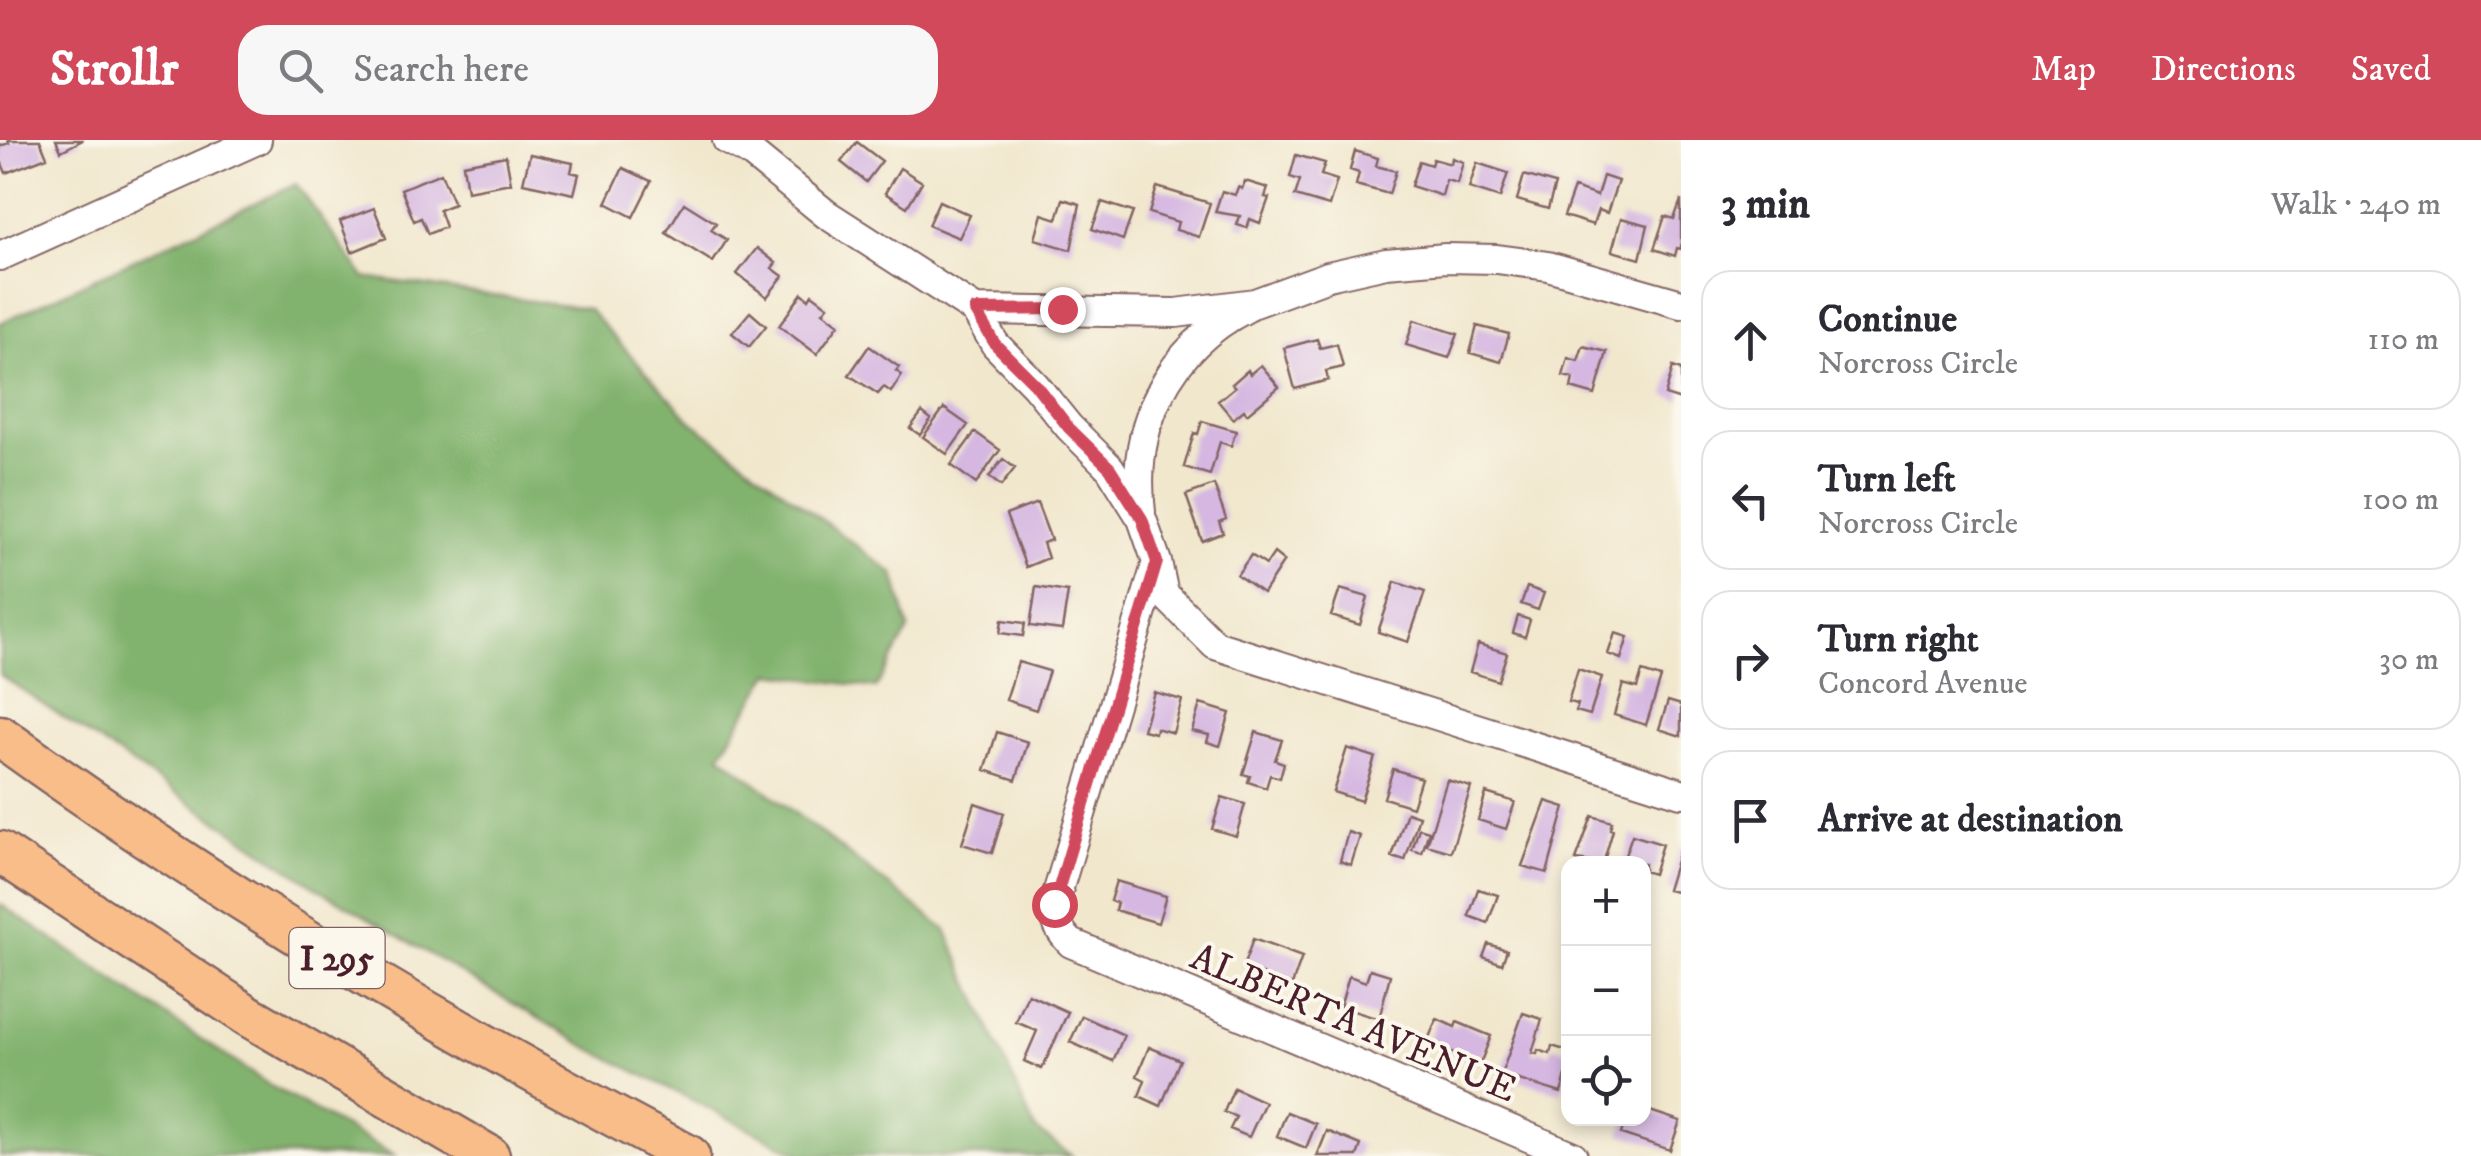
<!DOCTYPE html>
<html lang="en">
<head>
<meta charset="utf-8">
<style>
  :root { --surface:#fff; --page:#f7f7f7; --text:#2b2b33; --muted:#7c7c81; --line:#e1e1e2; --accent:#d1495b }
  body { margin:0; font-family:"IM FELL DW Pica",serif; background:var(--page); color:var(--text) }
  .controls { position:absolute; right:30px; bottom:30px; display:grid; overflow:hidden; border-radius:20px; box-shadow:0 5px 15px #0003 }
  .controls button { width:90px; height:90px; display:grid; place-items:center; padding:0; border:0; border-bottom:2px solid var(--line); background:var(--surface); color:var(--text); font:50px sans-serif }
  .stop { position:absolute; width:30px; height:30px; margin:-22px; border:8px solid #d1495b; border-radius:50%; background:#fff }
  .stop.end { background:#d1495b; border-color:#fff; box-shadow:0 2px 10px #0008 }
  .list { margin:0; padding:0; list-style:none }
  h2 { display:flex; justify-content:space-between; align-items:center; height:130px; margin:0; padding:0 40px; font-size:42px }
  h2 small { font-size:32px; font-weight:400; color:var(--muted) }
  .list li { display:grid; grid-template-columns:65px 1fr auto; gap:30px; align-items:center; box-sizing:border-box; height:140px; margin:0 20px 20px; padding:0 20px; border:2px solid var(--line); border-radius:30px }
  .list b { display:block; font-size:38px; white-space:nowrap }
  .list p { margin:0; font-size:32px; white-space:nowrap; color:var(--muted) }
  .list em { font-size:32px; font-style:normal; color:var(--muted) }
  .icon { flex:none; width:55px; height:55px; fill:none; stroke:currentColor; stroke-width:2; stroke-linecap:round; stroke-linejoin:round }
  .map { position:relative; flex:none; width:1681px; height:1016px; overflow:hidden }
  header { display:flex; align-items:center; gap:60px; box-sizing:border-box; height:140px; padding:0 50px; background:var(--accent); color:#fff }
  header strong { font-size:48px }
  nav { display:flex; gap:55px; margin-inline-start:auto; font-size:35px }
  .search { width:700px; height:90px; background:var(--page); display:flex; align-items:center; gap:25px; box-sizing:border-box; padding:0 35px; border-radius:30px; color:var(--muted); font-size:38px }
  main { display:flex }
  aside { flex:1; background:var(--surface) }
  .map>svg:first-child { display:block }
  .forest { fill:#82b36e; stroke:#66694c; stroke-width:2.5 }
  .building { fill:#d5b7e1 }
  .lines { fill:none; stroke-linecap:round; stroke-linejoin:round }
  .minor-casing { stroke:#846564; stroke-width:32 }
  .highway-casing { stroke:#846564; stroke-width:45 }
  .minor { stroke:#fff; stroke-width:28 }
  .highway { stroke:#f8bd89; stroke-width:40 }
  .route { stroke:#d1495b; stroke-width:12 }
  .labels { text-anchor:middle; stroke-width:8; stroke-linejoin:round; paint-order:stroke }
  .shield { fill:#fbf7ec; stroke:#7f6065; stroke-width:2.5 }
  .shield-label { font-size:35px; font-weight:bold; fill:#4a1f2b }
  .street-label { font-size:38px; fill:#4a1f2b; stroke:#fbf7ec }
</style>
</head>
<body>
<header>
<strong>Strollr</strong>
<div class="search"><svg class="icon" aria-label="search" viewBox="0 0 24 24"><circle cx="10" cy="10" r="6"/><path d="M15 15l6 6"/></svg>Search here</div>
<nav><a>Map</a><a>Directions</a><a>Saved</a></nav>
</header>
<main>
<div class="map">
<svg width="1681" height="1016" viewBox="0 0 1681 1016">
  <rect width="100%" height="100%" fill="#fbf7ec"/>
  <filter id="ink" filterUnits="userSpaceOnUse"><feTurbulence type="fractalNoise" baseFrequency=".01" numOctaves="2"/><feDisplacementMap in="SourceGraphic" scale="20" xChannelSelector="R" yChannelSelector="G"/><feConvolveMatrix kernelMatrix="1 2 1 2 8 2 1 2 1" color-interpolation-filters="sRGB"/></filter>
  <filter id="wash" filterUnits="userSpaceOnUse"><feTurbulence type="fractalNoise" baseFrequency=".0048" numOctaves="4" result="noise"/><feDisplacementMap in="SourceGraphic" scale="40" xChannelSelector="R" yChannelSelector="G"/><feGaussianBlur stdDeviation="2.25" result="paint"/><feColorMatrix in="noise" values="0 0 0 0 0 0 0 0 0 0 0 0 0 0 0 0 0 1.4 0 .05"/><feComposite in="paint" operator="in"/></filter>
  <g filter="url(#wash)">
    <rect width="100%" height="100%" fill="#f1e7cd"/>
    <path class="forest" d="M296 44 364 137 588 169 692 282 894 434 909 489 876 548 770 533 720 615 946 790 1035 989 1072 1016H803L587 907 319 749 0 535V183Z
      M0 764 269 945 395 1016H0Z"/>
    <g id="blocks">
      <path class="building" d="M8 0H40L47 17 6 33 0 19V6L9 3Z
        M56 0H83L61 11Z
        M857 2 882 21 866 42 841 22Z
        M1355 11 1378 18 1376 26 1396 31 1389 54 1356 45 1359 33 1350 30Z
        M530 14 573 23 571 32 579 34 574 54 523 43Z
        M1296 15 1325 23 1321 35 1337 40 1329 66 1295 56 1300 40 1290 37Z
        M506 16 511 43 467 51 463 24Z
        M1452 18 1463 22 1457 43 1446 40 1442 56 1411 46 1419 21 1431 25 1433 19 1451 24Z
        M1477 23 1508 33 1500 58 1469 48Z
        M623 28 651 41 633 77 606 63Z
        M900 28 922 42 907 67 885 53Z
        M441 33 454 64 439 70 445 87 428 94 421 78 414 81 401 49Z
        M1524 35 1555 44 1548 69 1517 60Z
        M1603 36 1618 41 1607 73 1598 70 1593 85 1564 76 1574 48 1597 56Z
        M1245 41 1268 48 1265 57 1269 58 1260 83 1250 79 1247 88 1237 85 1240 76 1215 72 1222 51 1235 55 1238 47 1242 49Z
        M1157 47 1210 63 1199 97 1176 90 1178 82 1149 73Z
        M1063 59 1080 64 1071 110 1035 99 1042 74 1057 79Z
        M1681 60V109L1677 108 1675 116 1654 109 1665 76 1674 79Z
        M939 61 970 75 959 98 928 85Z
        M1102 62 1133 72 1123 100 1092 89Z
        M684 63 716 83 711 90 727 100 713 122 666 93Z
        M374 68 386 98 352 112 340 81Z
        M1621 78 1648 85 1640 119 1612 111Z
        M757 108 776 123 772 128 783 136 767 157 737 134Z
        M802 153 809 159 812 154 828 166 823 172 839 184 817 214 779 186Z
        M750 172 766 186 749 207 732 193Z
        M1414 180 1458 194 1449 218 1406 205Z
        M1477 186 1509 194 1501 222 1470 213Z
        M1317 199 1320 208 1337 204 1343 227 1326 231 1328 240 1295 249 1284 208Z
        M869 206 899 227 896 231 902 235 891 252 884 247 878 254 849 235Z
        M1583 206 1607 212 1595 255 1571 248 1573 238 1563 236 1568 218 1578 221Z
        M1261 225 1279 247 1247 274 1244 270 1233 279 1218 261 1235 247 1232 244 1248 230 1250 234Z
        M1673 227 1681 230V260L1665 255Z
        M944 268 968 285 947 314 923 297Z
        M922 272 931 279 920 295 910 288Z
        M1202 281 1236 291 1231 306 1220 302 1210 335 1184 327 1194 293 1198 294Z
        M975 292 1000 310 976 344 951 325Z
        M1003 319 1015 328 1001 346 989 337Z
        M1214 345 1226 379 1219 382 1223 393 1202 401 1186 355Z
        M1037 363 1051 400 1043 403 1048 418 1026 427 1006 375Z
        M1274 413 1284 421 1263 453 1237 435 1251 415 1266 425Z
        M1395 442 1425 452 1408 502 1378 492Z
        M1036 447 1068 452 1062 490 1030 486Z
        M1527 447 1544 453 1538 470 1521 464Z
        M1340 449 1368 457 1360 485 1331 476Z
        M1518 476 1530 480 1525 497 1513 493Z
        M1002 480 1025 483 1023 496 1000 493Z
        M1615 493 1628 497 1621 519 1608 514Z
        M1478 504 1507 513 1498 541 1470 532Z
        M1018 522 1049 531 1036 570 1006 560Z
        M1578 529 1602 537 1590 575 1576 571 1578 564 1568 562Z
        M1642 532 1661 538 1646 585 1614 575 1623 544 1637 548Z
        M1154 552 1182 560 1173 593 1156 588 1155 593 1143 590Z
        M1668 561 1681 565V596L1659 589Z
        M1200 564 1230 573 1220 606 1207 602 1209 595 1192 591Z
        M997 592 1028 602 1016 640 985 630Z
        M1256 592 1282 600 1275 620 1284 623 1280 638 1270 635 1266 648 1248 642 1250 636 1243 634Z
        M1347 608 1375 617 1361 661 1333 652Z
        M1393 629 1421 638 1412 667 1384 658Z
        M1447 640 1471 647 1451 712 1427 705Z
        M1486 653 1515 662 1506 689 1478 680Z
        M1222 657 1245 664 1236 696 1212 689Z
        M1546 661 1565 667 1547 733 1522 726Z
        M975 663 1004 673 992 713 962 704Z
        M1407 672 1419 676 1405 721 1392 717Z
        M1592 676 1612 682 1610 689 1613 690 1603 724 1576 720Z
        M1419 688 1429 691 1422 713 1412 710Z
        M1348 692 1360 696 1351 725 1340 721Z
        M1632 695 1662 704 1653 734 1644 731V724H1622Z
        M1681 704V753L1667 750Z
        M1116 741 1166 756 1158 783 1115 770 1117 763 1110 761Z
        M1478 749 1498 755 1488 783 1469 776Z
        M1253 799 1302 817 1292 845 1243 827Z
        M1488 804 1507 810 1502 824 1483 817Z
        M1370 829 1390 835 1379 879 1340 867 1349 836 1366 842Z
        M1028 854 1068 872 1042 929 1024 921 1037 891 1016 882Z
        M1523 873 1542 879 1532 913 1537 914 1538 910 1550 914 1552 906 1568 911V928L1561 953 1516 939 1513 950 1497 946Z
        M1082 876 1124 895 1113 921 1070 902Z
        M1437 879 1455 887 1457 882 1491 896 1480 924 1427 902Z
        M1149 907 1180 920 1161 966 1139 956 1145 940 1137 936Z
        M1234 948 1265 962 1249 997 1230 989 1236 977 1224 972Z
        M1644 969 1680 981 1670 1010 1621 994 1626 978H1644Z
        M1287 972 1316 984 1306 1008 1277 996Z
        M1327 991 1361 1005 1357 1016H1317Z"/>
    </g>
  </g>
  <g filter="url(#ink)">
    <use href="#blocks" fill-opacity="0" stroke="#846564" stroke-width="2.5"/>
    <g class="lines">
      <g class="minor-casing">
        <path id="minor" d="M727 0 751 13 826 74 975 170 995 204 1035 245 1069 287 1110 328 1142 379 1157 422 1054 764C1055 782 1059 791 1071 803L1573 1016
          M0 116 257 0
          M975 170 1176 173 1255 163 1328 136 1386 123 1446 118 1497 119 1548 126 1681 164
          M1141 372C1130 286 1168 208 1246 168
          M1157 422 1164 454 1215 505 1681 653"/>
      </g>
      <g class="highway-casing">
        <path id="highway" d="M0 596C218 754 450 891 689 1016
          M0 712 247 875 489 1016"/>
      </g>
      <use href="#minor" class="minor"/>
      <use href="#highway" class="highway"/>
    </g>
  </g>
  <g class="lines" filter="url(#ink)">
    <path class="route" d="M1054 764 1157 422 1142 379 1110 328 1069 288 1035 244 995 204 975 170 1062 169"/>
  </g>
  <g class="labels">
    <rect class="shield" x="289.5" y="788" width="95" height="60" rx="8"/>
    <g class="shield-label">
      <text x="337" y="830">I 295</text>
    </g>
    <g class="street-label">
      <text transform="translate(1354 882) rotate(23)" y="13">ALBERTA AVENUE</text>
    </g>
  </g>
</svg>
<div class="controls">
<button>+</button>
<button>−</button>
<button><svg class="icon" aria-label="locate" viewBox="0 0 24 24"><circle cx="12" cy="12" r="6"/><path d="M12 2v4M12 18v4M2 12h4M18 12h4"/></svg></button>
</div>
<div class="stop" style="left:1054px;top:764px"></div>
<div class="stop end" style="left:1062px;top:169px"></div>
</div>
<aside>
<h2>3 min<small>Walk · 240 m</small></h2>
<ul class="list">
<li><svg class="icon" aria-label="ahead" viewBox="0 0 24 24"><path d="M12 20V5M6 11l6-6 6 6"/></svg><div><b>Continue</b><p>Norcross Circle</p></div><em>110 m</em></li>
<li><svg class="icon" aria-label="left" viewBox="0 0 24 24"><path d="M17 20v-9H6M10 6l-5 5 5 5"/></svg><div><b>Turn left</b><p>Norcross Circle</p></div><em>100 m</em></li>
<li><svg class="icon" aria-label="right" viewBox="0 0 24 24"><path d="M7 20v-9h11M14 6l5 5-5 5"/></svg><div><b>Turn right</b><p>Concord Avenue</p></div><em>30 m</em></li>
<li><svg class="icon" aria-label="arrive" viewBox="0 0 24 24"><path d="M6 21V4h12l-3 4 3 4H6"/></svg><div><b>Arrive at destination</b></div></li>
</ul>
</aside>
</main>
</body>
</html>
